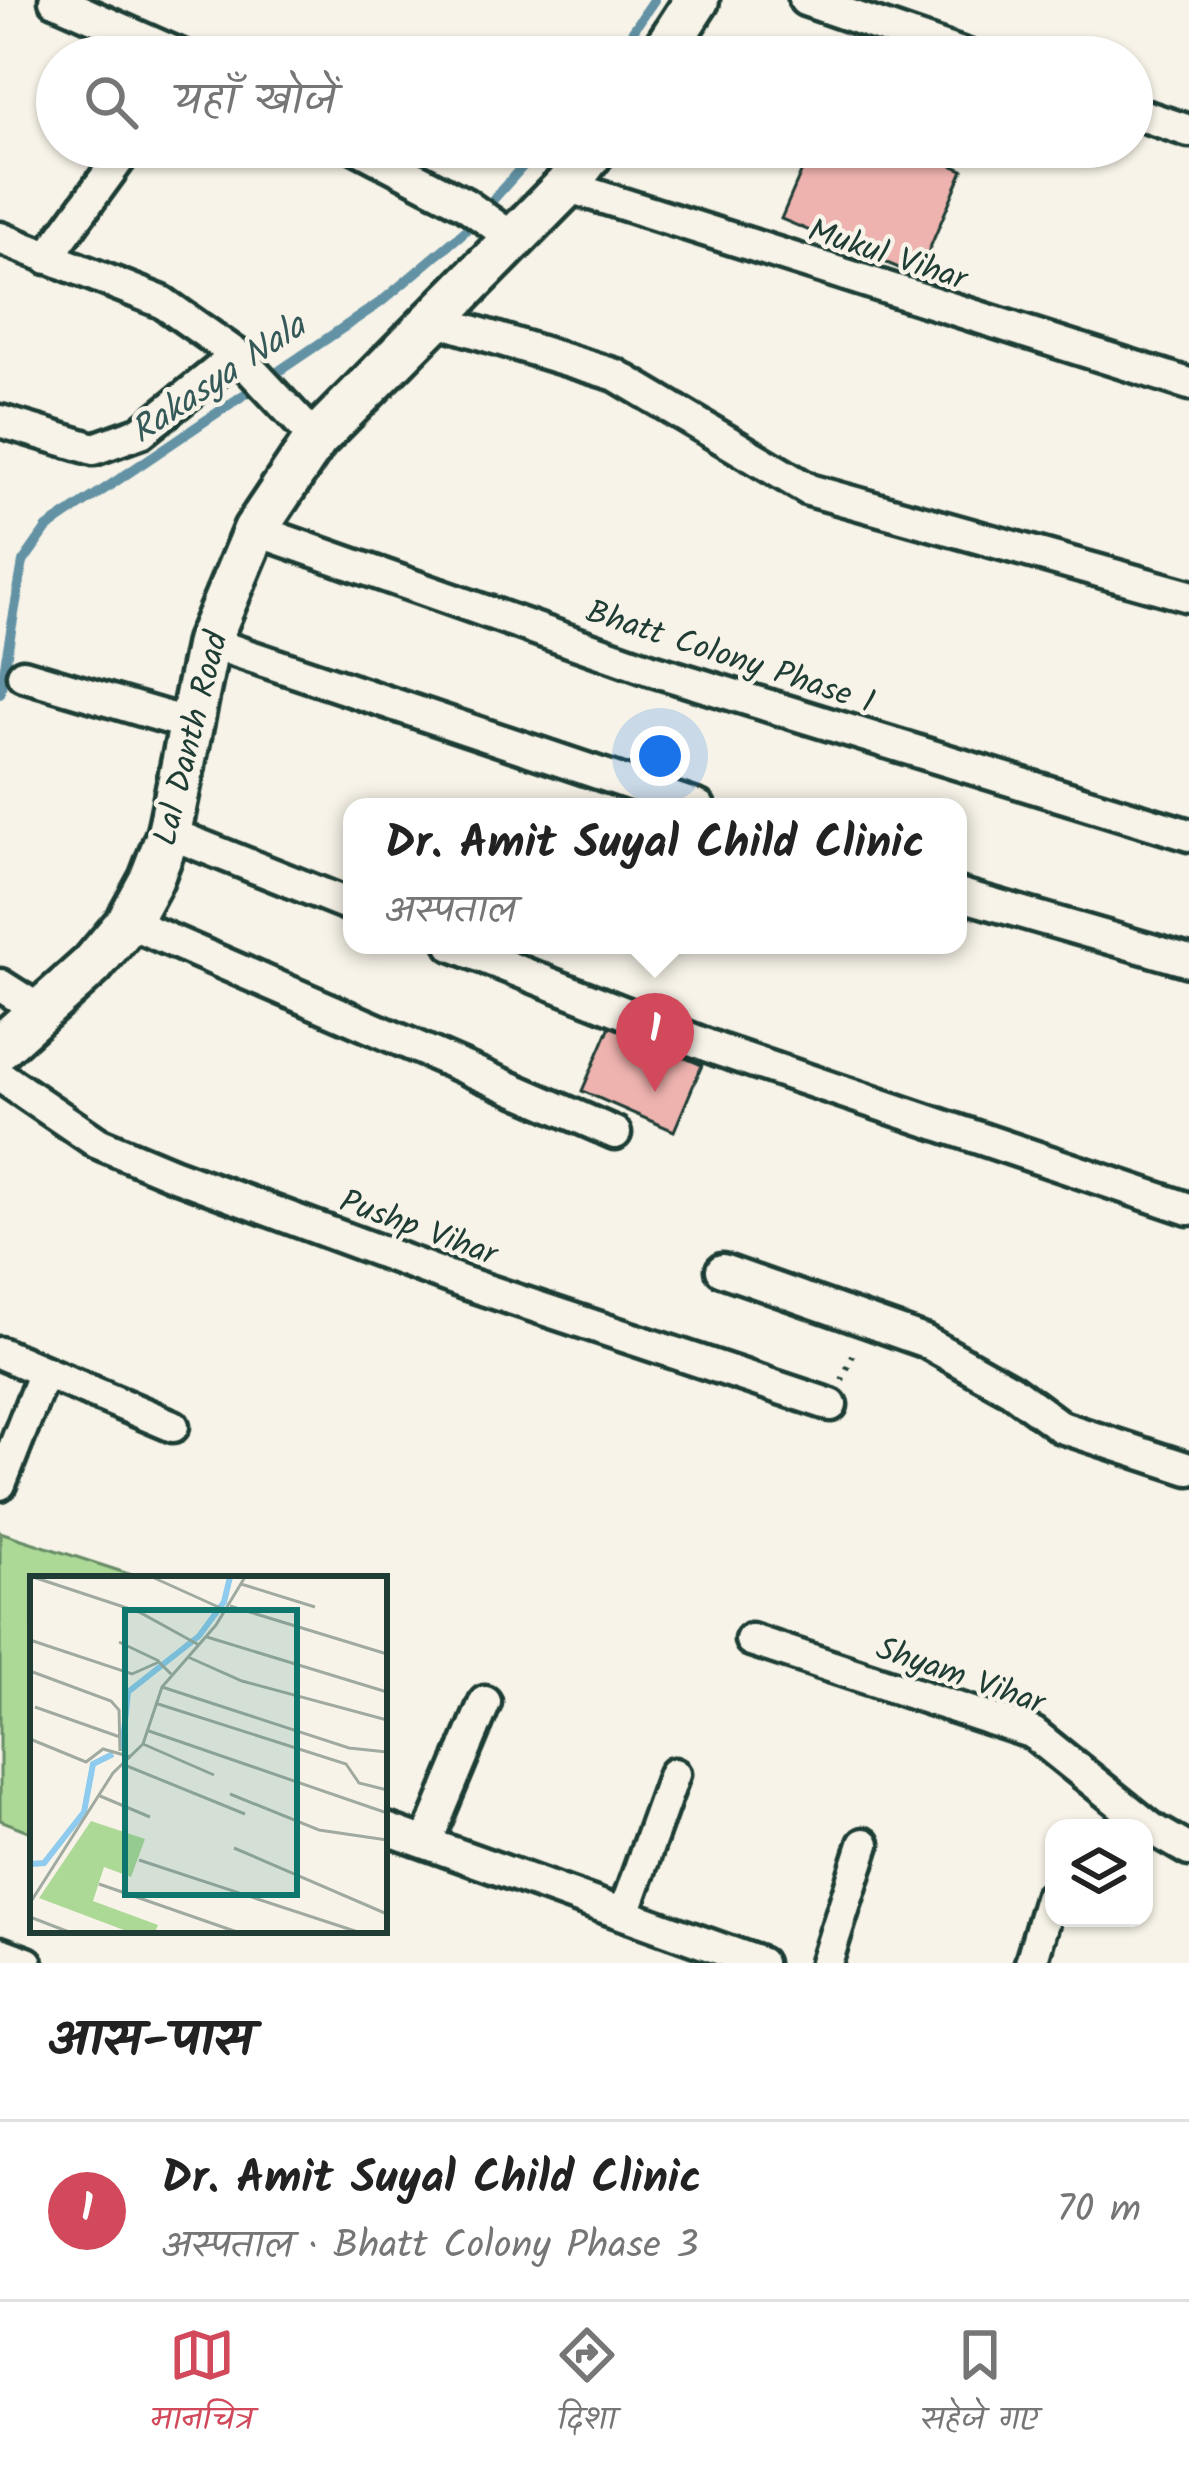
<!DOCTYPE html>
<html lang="hi">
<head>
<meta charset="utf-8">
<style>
  :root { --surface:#fff; --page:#f6f6f6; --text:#222; --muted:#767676; --line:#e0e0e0; --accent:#d1495b }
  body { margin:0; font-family:Kalam,"Playpen Sans Deva",sans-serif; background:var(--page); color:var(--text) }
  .controls { position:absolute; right:36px; bottom:36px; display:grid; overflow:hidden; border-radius:24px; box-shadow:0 3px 9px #0004 }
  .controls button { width:108px; height:108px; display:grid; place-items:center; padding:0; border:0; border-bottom:3px solid var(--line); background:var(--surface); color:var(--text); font:60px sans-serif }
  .you { position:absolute; left:660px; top:756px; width:42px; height:42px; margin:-30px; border:9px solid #fff; border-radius:50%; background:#1a73e8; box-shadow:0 0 0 18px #1a73e833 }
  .badge { display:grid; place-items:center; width:78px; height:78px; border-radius:50%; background:var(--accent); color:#fff; font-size:39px; font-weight:700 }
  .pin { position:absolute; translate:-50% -99px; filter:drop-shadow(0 3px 6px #0008) }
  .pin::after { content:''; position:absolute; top:63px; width:42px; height:36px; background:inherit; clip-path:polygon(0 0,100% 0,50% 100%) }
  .popup { position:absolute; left:343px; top:798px; width:624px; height:156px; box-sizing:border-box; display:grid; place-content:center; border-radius:24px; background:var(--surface); filter:drop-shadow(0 3px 9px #0005); font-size:39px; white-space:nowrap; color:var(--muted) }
  .popup b { font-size:45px; color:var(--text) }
  .popup::after { content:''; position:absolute; left:50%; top:100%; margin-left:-24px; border:24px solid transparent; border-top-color:var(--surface) }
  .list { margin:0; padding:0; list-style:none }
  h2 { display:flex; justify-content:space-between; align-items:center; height:156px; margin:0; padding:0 48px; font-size:51px }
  h2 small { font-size:39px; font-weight:400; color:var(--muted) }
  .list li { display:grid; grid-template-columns:78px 1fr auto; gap:36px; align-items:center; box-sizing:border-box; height:180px; padding:0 48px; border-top:3px solid var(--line) }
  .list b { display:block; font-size:45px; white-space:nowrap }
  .list p { margin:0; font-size:39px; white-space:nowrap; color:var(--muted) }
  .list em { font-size:39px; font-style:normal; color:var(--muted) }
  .icon { flex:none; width:66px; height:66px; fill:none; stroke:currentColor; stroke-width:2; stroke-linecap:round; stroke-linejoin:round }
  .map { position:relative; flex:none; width:1189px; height:1963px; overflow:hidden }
  .search { position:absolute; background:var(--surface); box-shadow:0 3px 9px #0004; left:36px; right:36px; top:36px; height:132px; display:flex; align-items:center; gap:30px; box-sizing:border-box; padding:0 42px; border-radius:66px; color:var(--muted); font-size:45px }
  .sheet { height:336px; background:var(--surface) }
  nav { display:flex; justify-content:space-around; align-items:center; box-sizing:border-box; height:168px; border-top:3px solid var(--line); background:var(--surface); font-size:33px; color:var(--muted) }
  nav a { display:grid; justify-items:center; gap:6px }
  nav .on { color:var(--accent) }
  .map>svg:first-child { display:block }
  .green { fill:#add997; stroke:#668b66; stroke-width:3 }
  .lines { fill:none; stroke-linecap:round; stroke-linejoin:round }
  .stream { stroke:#6292a4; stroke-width:10 }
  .building { fill:#efb3af; stroke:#1f3d34; stroke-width:3 }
  .street-casing { stroke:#1f3d34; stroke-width:39 }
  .secondary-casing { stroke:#1f3d34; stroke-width:51 }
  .path { stroke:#1f3d34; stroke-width:6; stroke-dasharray:3 9; stroke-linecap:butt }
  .street { stroke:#f7f3e8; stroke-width:30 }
  .secondary { stroke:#f7f3e8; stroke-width:42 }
  .labels { text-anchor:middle; stroke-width:9; stroke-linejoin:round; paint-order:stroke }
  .street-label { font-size:33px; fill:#1f3d34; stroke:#f7f3e8 }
  .water-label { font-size:36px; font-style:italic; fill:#355959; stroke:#f7f3e8 }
  .inset-river { fill:none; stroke:#8ecbee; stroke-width:6 }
  .inset-road { fill:none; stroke:#a1aaa0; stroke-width:3 }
  .view { fill:#0f766e; fill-opacity:0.15; stroke:#0f766e; stroke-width:6 }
  .inset-edge { fill:none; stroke:#1f3d34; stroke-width:6 }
</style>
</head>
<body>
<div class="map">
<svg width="1189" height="1963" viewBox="0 0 1189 1963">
  <rect width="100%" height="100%" fill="#f7f3e8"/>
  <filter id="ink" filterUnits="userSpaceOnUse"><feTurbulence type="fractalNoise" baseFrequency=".00833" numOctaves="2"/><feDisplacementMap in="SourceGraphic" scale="24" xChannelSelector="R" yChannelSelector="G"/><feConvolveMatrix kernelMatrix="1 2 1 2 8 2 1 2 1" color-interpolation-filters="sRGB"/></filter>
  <g filter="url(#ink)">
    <path class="green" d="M0 1532 141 1578 33 1579V1833L0 1820Z"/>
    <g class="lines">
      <path class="stream" d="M615 57 654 0
        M0 694 23 562 47 528 381 302 464 232 540 147"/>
    </g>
    <path class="building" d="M812 147H909L963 170 918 276 781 219Z
      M610 1026 702 1065 674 1131 582 1091Z"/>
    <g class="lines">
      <g class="street-casing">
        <path id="street" d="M55 0 184 57
          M805 0 970 57
          M1132 112 1189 131
          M356 147 465 204 514 239
          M566 186 1189 384
          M0 238 162 302 237 355
          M47 258 128 147
          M436 320 616 375 809 490 1189 596
          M0 421 94 449 141 432 237 355 316 439
          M255 530 649 669 1189 835
          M208 642 699 807
          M23 675 189 724
          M169 833 352 906
          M958 894 1189 961
          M128 922 615 1133
          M452 945 719 1050 1189 1209
          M0 985 44 1013
          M0 1076 98 1143 172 1174 465 1283 831 1405
          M722 1270 924 1341 1011 1390 1061 1427 1189 1469
          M0 1353 173 1426
          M0 1484 44 1372
          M751 1640 1033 1733 1151 1828 1189 1850
          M384 1828 760 1963
          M426 1843 485 1702
          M624 1913 674 1774
          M0 1953 27 1963
          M826 1963 864 1844
          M1031 1963 1050 1898"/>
      </g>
      <g class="secondary-casing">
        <path id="secondary" d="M660 57 697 0
          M0 1047 92 965 128 922 151 880 169 833 208 642 255 530 316 439 566 186 596 147"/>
      </g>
      <path class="path" d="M842 1380 856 1348"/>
      <use href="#street" class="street"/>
      <use href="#secondary" class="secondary"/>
    </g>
  </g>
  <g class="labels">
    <g class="street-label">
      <text transform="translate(888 253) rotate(18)" y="12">Mukul Vihar</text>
      <text transform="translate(731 655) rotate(18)" y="12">Bhatt Colony Phase 1</text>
      <text transform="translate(189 738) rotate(-76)" y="12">Lal Danth Road</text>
      <text transform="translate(419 1226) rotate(20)" y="12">Pushp Vihar</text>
      <text transform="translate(961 1674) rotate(19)" y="12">Shyam Vihar</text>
    </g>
    <g class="water-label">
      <text transform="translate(217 377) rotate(-34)" y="13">Rakasya Nala</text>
    </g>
  </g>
  <g transform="translate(30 1576)">
    <rect width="357" height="357" fill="#f7f3e8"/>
    <path d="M61 245 115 263 101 301 74 291 63 325 128 349 125 356H99L9 322Z" fill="#add997"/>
    <path class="inset-river" d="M92 175 98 116 169 60 194 26 200 1M0 288 14 287 54 236 63 188 83 178"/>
    <path class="inset-road" d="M3 1 109 36 169 69M122 1 195 34M211 8 285 31M200 30 357 78M177 61 357 116M0 64 102 98 129 86 141 98M89 66 129 85M158 81 212 105 357 144M0 95 81 125 89 134 90 175M132 111 319 172 357 176M125 127 316 188 329 207 357 214M5 131 90 161M119 155 357 237M0 163 56 186 73 173 101 181M113 168 184 199M92 188 215 238M200 218 289 254 357 264M70 220 120 241M204 272 357 338M109 284 328 356M69 308 207 356M0 327 83 197 113 168 132 111 186 49 215 1M0 341 39 356"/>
    <path class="view" d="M95 34H267V319H95Z"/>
    <rect width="357" height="357" class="inset-edge"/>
  </g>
</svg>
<div class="controls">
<button><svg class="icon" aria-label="layers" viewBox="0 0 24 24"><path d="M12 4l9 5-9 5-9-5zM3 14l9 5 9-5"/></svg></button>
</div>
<div class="you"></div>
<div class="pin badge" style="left:655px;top:1092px">1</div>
<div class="popup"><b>Dr. Amit Suyal Child Clinic</b>अस्पताल</div>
<div class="search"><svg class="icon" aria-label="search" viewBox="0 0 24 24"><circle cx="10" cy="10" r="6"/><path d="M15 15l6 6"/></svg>यहाँ खोजें</div>
</div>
<section class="sheet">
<h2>आस-पास<small></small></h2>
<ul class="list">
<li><span class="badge">1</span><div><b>Dr. Amit Suyal Child Clinic</b><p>अस्पताल · Bhatt Colony Phase 3</p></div><em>70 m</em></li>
</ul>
</section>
<nav>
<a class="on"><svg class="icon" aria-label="map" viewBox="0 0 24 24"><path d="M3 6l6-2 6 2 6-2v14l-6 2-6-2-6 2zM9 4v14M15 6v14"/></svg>मानचित्र</a>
<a><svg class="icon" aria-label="directions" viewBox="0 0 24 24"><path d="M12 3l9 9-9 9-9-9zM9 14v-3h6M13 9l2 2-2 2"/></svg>दिशा</a>
<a><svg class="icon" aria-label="saved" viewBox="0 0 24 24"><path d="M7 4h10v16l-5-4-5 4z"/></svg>सहेजे गए</a>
</nav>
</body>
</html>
